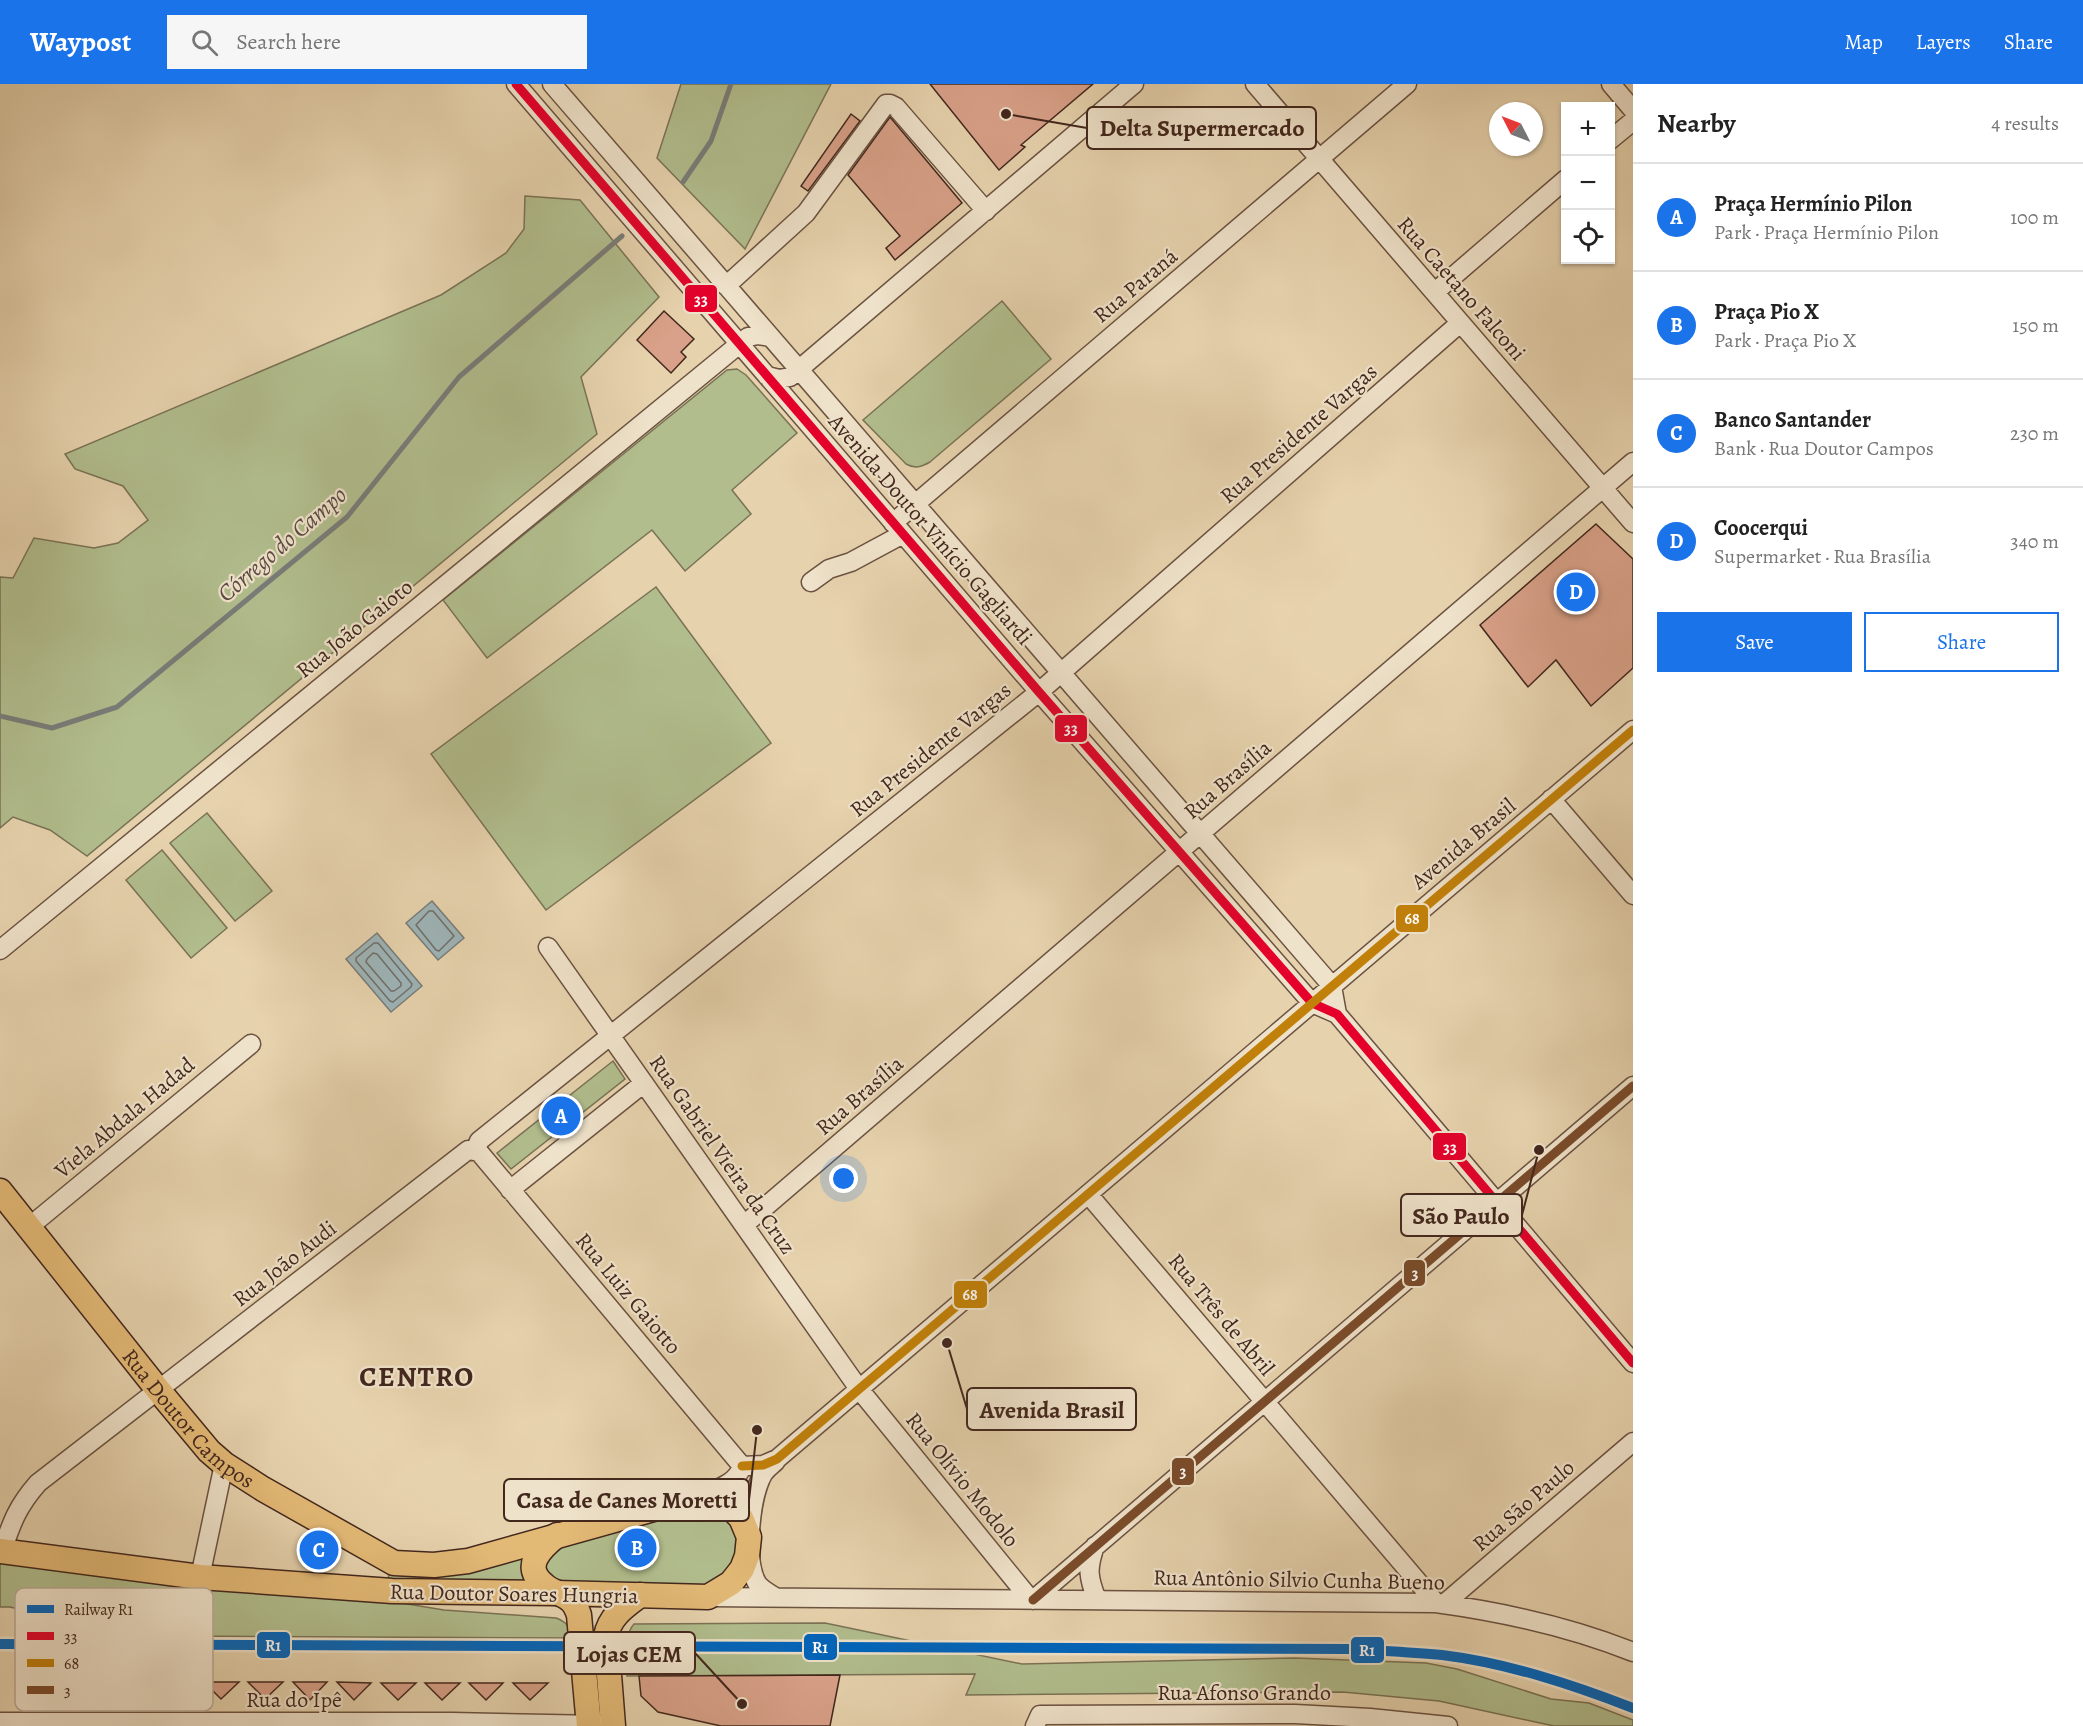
<!DOCTYPE html>
<html lang="en">
<head>
<meta charset="utf-8">
<style>
  :root { --surface:#fff; --page:#f6f6f6; --text:#222; --muted:#767676; --line:#e0e0e0; --accent:#1a73e8 }
  body { margin:0; font-family:Alegreya,serif; background:var(--page); color:var(--text) }
  .controls { position:absolute; right:18px; top:18px; display:grid; overflow:hidden; border-radius:0px; box-shadow:0 2px 4px #0004 }
  .controls button { width:54px; height:54px; display:grid; place-items:center; padding:0; border:0; border-bottom:2px solid var(--line); background:var(--surface); color:var(--text); font:30px sans-serif }
  .compass { position:absolute; left:1489px; top:18px; width:54px; height:54px; border-radius:50%; background:var(--surface); box-shadow:0 2px 4px #0004; rotate:312deg }
  .you { position:absolute; left:844px; top:1095px; width:21px; height:21px; margin:-15px; border:4px solid #fff; border-radius:50%; background:#1a73e8; box-shadow:0 0 0 9px #1a73e833 }
  .badge { display:grid; place-items:center; width:39px; height:39px; border-radius:50%; background:var(--accent); color:#fff; font-size:20px; font-weight:700 }
  .pin { position:absolute; translate:-50% -50%; border:3px solid #fff; box-shadow:0 2px 6px #0006 }
  .list { margin:0; padding:0; list-style:none }
  h2 { display:flex; justify-content:space-between; align-items:center; height:78px; margin:0; padding:0 24px; font-size:26px }
  h2 small { font-size:20px; font-weight:400; color:var(--muted) }
  .list li { display:grid; grid-template-columns:39px 1fr auto; gap:18px; align-items:center; box-sizing:border-box; height:108px; padding:0 24px; border-top:2px solid var(--line) }
  .list b { display:block; font-size:22px; white-space:nowrap }
  .list p { margin:0; font-size:20px; white-space:nowrap; color:var(--muted) }
  .list em { font-size:20px; font-style:normal; color:var(--muted) }
  .actions { display:flex; gap:12px; padding:18px 24px }
  .actions a { flex:1; padding:14px 0; border:2px solid var(--accent); border-radius:0px; text-align:center; font-size:21px; color:var(--accent) }
  .actions .main { background:var(--accent); color:#fff }
  .icon { flex:none; width:33px; height:33px; fill:none; stroke:currentColor; stroke-width:2; stroke-linecap:round; stroke-linejoin:round }
  .map { position:relative; flex:none; width:1633px; height:1642px; overflow:hidden }
  header { display:flex; align-items:center; gap:36px; box-sizing:border-box; height:84px; padding:0 30px; background:var(--accent); color:#fff }
  header strong { font-size:28px }
  nav { display:flex; gap:33px; margin-inline-start:auto; font-size:21px }
  .search { width:420px; height:54px; background:var(--page); display:flex; align-items:center; gap:15px; box-sizing:border-box; padding:0 21px; border-radius:0px; color:var(--muted); font-size:22px }
  main { display:flex }
  aside { flex:1; background:var(--surface) }
  .map>svg:first-child { display:block }
  .green { fill:#b1bd8d; stroke:#7a7255; stroke-width:1.5 }
  .water { fill:#9db4b7; stroke:#797c79; stroke-width:1.5 }
  .lines { fill:none; stroke-linecap:round; stroke-linejoin:round }
  .shore { stroke:#706e6a; stroke-width:1.5 }
  .stream { stroke:#797c79; stroke-width:5 }
  .building { fill:#d9a189; stroke:#42271d; stroke-width:1.5 }
  .minor-casing { stroke:#6b5241; stroke-width:21 }
  .major-casing { stroke:#42271d; stroke-width:27 }
  .minor { stroke:#efe2ca; stroke-width:18 }
  .major { stroke:#e3b976; stroke-width:24 }
  .bus-1-casing { stroke:#efe2ca; stroke-width:14 }
  .bus-2-casing { stroke:#efe2ca; stroke-width:14 }
  .bus-3-casing { stroke:#efe2ca; stroke-width:14 }
  .bus-1 { stroke:#e4002b; stroke-width:9 }
  .bus-2 { stroke:#c18009; stroke-width:9 }
  .bus-3 { stroke:#7a4b2a; stroke-width:9 }
  .rail-1-casing { stroke:#efe2ca; stroke-width:15 }
  .rail-1 { stroke:#0065bd; stroke-width:10 }
  .labels { text-anchor:middle; stroke-width:4.5; stroke-linejoin:round; paint-order:stroke }
  .street-label { font-size:22px; fill:#42271d; stroke:#efe2ca }
  .water-label { font-size:24px; font-style:italic; fill:#594a44; stroke:#efe2ca }
  .district-label { font-size:28px; font-weight:bold; letter-spacing:1.5px; fill:#42271d; stroke:#efe2ca }
  .key { fill:#efe2ca; stroke:#bbaa96; stroke-width:1.5 }
  .key-label { font-size:16px; fill:#42271d }
  .leader { fill:none; stroke:#42271d; stroke-width:2 }
  .callout-dot { fill:#42271d; stroke:#efe2ca; stroke-width:2 }
  .callout { fill:#efe2ca; stroke:#42271d; stroke-width:2 }
  .callout-label { font-size:24px; text-anchor:middle; font-weight:bold; fill:#42271d }
  .line-badge { stroke:#efe2ca; stroke-width:2 }
  .badge-label { font-size:16px; text-anchor:middle; font-weight:bold; fill:#fff }
</style>
</head>
<body>
<header>
<strong>Waypost</strong>
<div class="search"><svg class="icon" aria-label="search" viewBox="0 0 24 24"><circle cx="10" cy="10" r="6"/><path d="M15 15l6 6"/></svg>Search here</div>
<nav><a>Map</a><a>Layers</a><a>Share</a></nav>
</header>
<main>
<div class="map">
<svg width="1633" height="1642" viewBox="0 0 1633 1642">
  <rect width="100%" height="100%" fill="#e6d2ad"/>
  <filter id="stains"><feTurbulence type="fractalNoise" baseFrequency=".00333" numOctaves="4"/><feColorMatrix values="0 0 0 0 .2 0 0 0 0 .09 0 0 0 0 .02 0 0 0 .5 -.17"/></filter>
  <radialGradient id="worn" r=".72"><stop offset=".6" stop-color="#630" stop-opacity="0"/><stop offset="1" stop-color="#630" stop-opacity=".3"/></radialGradient>
  <path class="green" d="M681 0H831L745 165 657 74Z
    M525 112 580 116 659 213 581 293 597 350 87 772 50 746 13 733 0 744V493L13 494 34 454 94 464 118 459 148 436 123 402 75 385 65 370 441 211 506 169 524 145Z
    M1002 217 1051 275 930 378C921 383 915 385 906 380L863 336Z
    M737 285 746 291 797 349 732 406 751 430 685 487 652 446 487 574 443 516 727 286Z
    M656 503 771 659 546 826 431 670Z
    M207 729 272 807 235 837 170 759Z
    M162 766 227 844 191 874 126 796Z
    M613 977 625 995 511 1085 497 1069Z
    M699 1421 712 1422 733 1437 741 1469 715 1501 388 1497 390 1479 405 1483Z
    M0 1477 389 1517 444 1526 556 1534C567 1538 570 1543 572 1554L168 1552 117 1548 10 1523H0Z
    M825 1539 1022 1580 1295 1574 1426 1579 1457 1585 1551 1615 1589 1619 1633 1636V1642H1554L1439 1617 1343 1608 966 1611 975 1590 627 1592C627 1577 623 1552 634 1540Z"/>
  <path class="water" d="M432 817 464 854 438 876 406 839Z
    M377 849 422 902 391 928 346 875Z"/>
  <g class="lines">
    <path class="shore" d="M429 827H433L454 852 439 867 436 866 416 841Z
      M374 859H378L412 900 411 903 393 918 390 917 356 877V874Z
      M373 869 377 870 401 899V902L394 907H391L366 878 367 875Z"/>
    <path class="stream" d="M683 98 711 57 731 0
      M0 632 52 644 117 623 347 433 459 293 622 152"/>
  </g>
  <path class="building" d="M930 0H1093L1021 61 1025 63 999 86Z
    M851 30 860 37 808 107 801 102Z
    M890 33 962 119 895 176 886 164 900 152 848 91Z
    M664 227 694 255 681 268 686 273 671 289 637 256Z
    M1596 440 1633 475V584L1591 622 1556 576 1528 603 1480 541Z
    M840 1591 830 1642H721L658 1628 641 1612 639 1592Z
    M204 1598H239L221 1615Z
    M248 1598H283L265 1615Z
    M293 1598H327L310 1616Z
    M337 1598 371 1599 354 1616Z
    M381 1599H416L398 1616Z
    M425 1599H460L442 1616Z
    M469 1599H503L486 1616Z
    M513 1599H548L530 1616Z"/>
  <g class="lines">
    <g class="minor-casing">
      <path id="minor" d="M516 0 1039 608 1312 919 1337 930 1633 1279
        M552 0 1332 902 1337 930
        M1255 0 1633 439
        M1611 0 1633 26
        M1610 56 1633 37
        M726 202 806 129 886 20H890L896 23 986 127
        M1435 208 1566 95
        M767 292 779 295 790 293 1134 0
        M893 439 1407 0
        M811 498 829 485 851 478 903 450
        M1551 715 1633 811
        M548 863 859 1305 1030 1515
        M0 866 748 253 758 251 771 253
        M479 1068 477 1062 479 1057 1039 608 1460 239
        M479 1068 742 1382
        M510 1106 644 999
        M1088 1110 1436 1519
        M744 1141 1633 378
        M29 1143 251 960
        M742 1382 763 1381 777 1375 1633 646
        M700 1412C716 1405 737 1400 742 1382
        M1095 1462C1087 1485 1088 1493 1097 1516
        M2 1467C12 1438 17 1423 38 1399L468 1066 479 1068
        M200 1493 224 1380
        M709 1513 1436 1519C1502 1528 1571 1543 1633 1568
        M775 1513C769 1509 761 1505 757 1499 744 1476 750 1413 763 1390 766 1385 772 1381 776 1377
        M1033 1516 1633 1002
        M1444 1520 1633 1358
        M0 1638H452L601 1641
        M1035 1642 1040 1631 1295 1630 1370 1634 1448 1642"/>
    </g>
    <g class="major-casing">
      <g id="major">
        <path id="s1" d="M0 1107 159 1307 209 1367 224 1380 263 1405 394 1479 434 1481 468 1477 700 1412 718 1416 730 1423 741 1434 749 1453 747 1472 742 1485 731 1499 708 1513 556 1509 392 1507 200 1493 0 1467"/>
        <path d="M557 1451C541 1464 521 1482 544 1501 551 1508 562 1509 569 1515 575 1519 577 1525 579 1531L589 1642"/>
        <path d="M613 1642 606 1552C610 1532 624 1523 640 1511"/>
      </g>
    </g>
    <use href="#minor" class="minor"/>
    <use href="#major" class="major"/>
    <g class="bus-1-casing">
      <path id="bus-1" d="M516 0 1039 608 1312 919 1337 930 1633 1279"/>
    </g>
    <g class="bus-2-casing">
      <path id="bus-2" d="M742 1382 763 1381 777 1375 1633 646"/>
    </g>
    <g class="bus-3-casing">
      <path id="bus-3" d="M1033 1516 1633 1002"/>
    </g>
    <use href="#bus-1" class="bus-1"/>
    <use href="#bus-2" class="bus-2"/>
    <use href="#bus-3" class="bus-3"/>
    <g class="rail-1-casing">
      <path id="rail-1" d="M0 1560 1349 1565C1380 1567 1411 1568 1442 1571 1507 1579 1571 1600 1633 1624"/>
    </g>
    <use href="#rail-1" class="rail-1"/>
  </g>
  <g class="labels">
    <g class="street-label">
      <text transform="translate(1135 201) rotate(-40)" y="8">Rua Paraná</text>
      <text transform="translate(1462 204) rotate(49)" y="8">Rua Caetano Falconi</text>
      <text transform="translate(1298 349) rotate(-41)" y="8">Rua Presidente Vargas</text>
      <text transform="translate(931 445) rotate(49)" y="8">Avenida Doutor Vinício Gagliardi</text>
      <text transform="translate(354 544) rotate(-39)" y="8">Rua João Gaioto</text>
      <text transform="translate(930 665) rotate(-39)" y="8">Rua Presidente Vargas</text>
      <text transform="translate(1227 695) rotate(-41)" y="8">Rua Brasília</text>
      <text transform="translate(1463 759) rotate(-40)" y="8">Avenida Brasil</text>
      <text transform="translate(859 1011) rotate(-41)" y="8">Rua Brasília</text>
      <text transform="translate(124 1033) rotate(-40)" y="8">Viela Abdala Hadad</text>
      <text transform="translate(723 1070) rotate(55)" y="8">Rua Gabriel Vieira da Cruz</text>
      <text transform="translate(284 1179) rotate(-38)" y="8">Rua João Audi</text>
      <text transform="translate(629 1209) rotate(50)" y="8">Rua Luiz Gaiotto</text>
      <text transform="translate(1222 1230) rotate(50)" y="8">Rua Três de Abril</text>
      <text dy="8" stroke="none"><textPath href="#s1" startOffset="296">Rua Doutor Campos</textPath></text>
      <text transform="translate(963 1395) rotate(51)" y="8">Rua Olívio Modolo</text>
      <text transform="translate(1523 1421) rotate(-41)" y="8">Rua São Paulo</text>
      <text transform="translate(1299 1495) rotate(1)" y="8">Rua Antônio Silvio Cunha Bueno</text>
      <text transform="translate(514 1509) rotate(1)" y="8">Rua Doutor Soares Hungria</text>
      <text x="1244" y="1616">Rua Afonso Grando</text>
      <text x="294" y="1623">Rua do Ipê</text>
    </g>
    <g class="water-label">
      <text transform="translate(282 460) rotate(-41)" y="8">Córrego do Campo</text>
    </g>
    <g class="district-label">
      <text x="417" y="1302">CENTRO</text>
    </g>
  </g>
  <rect x="15" y="1504" width="198" height="123" rx="9" class="key"/>
  <rect x="27" y="1521" width="27" height="8" fill="#0065bd"/>
  <rect x="27" y="1548" width="27" height="8" fill="#e4002b"/>
  <rect x="27" y="1575" width="27" height="8" fill="#c18009"/>
  <rect x="27" y="1602" width="27" height="8" fill="#7a4b2a"/>
  <g class="key-label">
    <text x="64" y="1531">Railway R1</text>
    <text x="64" y="1558">33</text>
    <text x="64" y="1585">68</text>
    <text x="64" y="1612">3</text>
  </g>
  <path class="leader" d="M1006 30L1087 44M1539 1066L1522 1131M947 1259L967 1325M757 1346L749 1416M742 1620L695 1569"/>
  <g class="callout-dot">
    <circle cx="1006" cy="30" r="6"/>
    <circle cx="1539" cy="1066" r="6"/>
    <circle cx="947" cy="1259" r="6"/>
    <circle cx="757" cy="1346" r="6"/>
    <circle cx="742" cy="1620" r="6"/>
  </g>
  <g class="callout">
    <rect x="1087" y="23" width="229" height="42" rx="6"/>
    <rect x="1401" y="1110" width="121" height="42" rx="6"/>
    <rect x="967" y="1304" width="169" height="42" rx="6"/>
    <rect x="504" y="1395" width="245" height="42" rx="6"/>
    <rect x="564" y="1548" width="131" height="42" rx="6"/>
  </g>
  <g class="callout-label">
    <text x="1202" y="52">Delta Supermercado</text>
    <text x="1461" y="1140">São Paulo</text>
    <text x="1052" y="1334">Avenida Brasil</text>
    <text x="627" y="1424">Casa de Canes Moretti</text>
    <text x="629" y="1578">Lojas CEM</text>
  </g>
  <g class="line-badge">
    <rect x="684" y="200" width="34" height="29" rx="6" fill="#e4002b"/>
    <rect x="1054" y="630" width="34" height="29" rx="6" fill="#e4002b"/>
    <rect x="1395" y="820" width="34" height="29" rx="6" fill="#c18009"/>
    <rect x="1432" y="1048" width="35" height="29" rx="6" fill="#e4002b"/>
    <rect x="1403" y="1175" width="23" height="28" rx="6" fill="#7a4b2a"/>
    <rect x="953" y="1196" width="35" height="29" rx="6" fill="#c18009"/>
    <rect x="1171" y="1373" width="24" height="29" rx="6" fill="#7a4b2a"/>
    <rect x="256" y="1547" width="35" height="28" rx="6" fill="#0065bd"/>
    <rect x="803" y="1549" width="35" height="28" rx="6" fill="#0065bd"/>
    <rect x="1350" y="1552" width="35" height="28" rx="6" fill="#0065bd"/>
  </g>
  <g class="badge-label">
    <text x="701" y="221">33</text>
    <text x="1071" y="650">33</text>
    <text x="1412" y="840">68</text>
    <text x="1450" y="1069">33</text>
    <text x="1415" y="1195">3</text>
    <text x="970" y="1216">68</text>
    <text x="1183" y="1393">3</text>
    <text x="273" y="1567">R1</text>
    <text x="820" y="1569">R1</text>
    <text x="1367" y="1572">R1</text>
  </g>
  <rect width="100%" height="100%" filter="url(#stains)"/>
  <rect width="100%" height="100%" fill="url(#worn)"/>
</svg>
<div class="controls">
<button>+</button>
<button>−</button>
<button><svg class="icon" aria-label="locate" viewBox="0 0 24 24"><circle cx="12" cy="12" r="6"/><path d="M12 2v4M12 18v4M2 12h4M18 12h4"/></svg></button>
</div>
<svg class="compass" viewBox="-18 -18 36 36"><path d="M0-13l5 13h-10z" fill="#e53935"/><path d="M0 13l5-13h-10z" fill="#767676"/></svg>
<div class="you"></div>
<div class="pin badge" style="left:561px;top:1032px">A</div>
<div class="pin badge" style="left:637px;top:1464px">B</div>
<div class="pin badge" style="left:319px;top:1466px">C</div>
<div class="pin badge" style="left:1576px;top:508px">D</div>
</div>
<aside>
<h2>Nearby<small>4 results</small></h2>
<ul class="list">
<li><span class="badge">A</span><div><b>Praça Hermínio Pilon</b><p>Park · Praça Hermínio Pilon</p></div><em>100 m</em></li>
<li><span class="badge">B</span><div><b>Praça Pio X</b><p>Park · Praça Pio X</p></div><em>150 m</em></li>
<li><span class="badge">C</span><div><b>Banco Santander</b><p>Bank · Rua Doutor Campos</p></div><em>230 m</em></li>
<li><span class="badge">D</span><div><b>Coocerqui</b><p>Supermarket · Rua Brasília</p></div><em>340 m</em></li>
</ul>
<div class="actions"><a class="main">Save</a><a>Share</a></div>
</aside>
</main>
</body>
</html>
